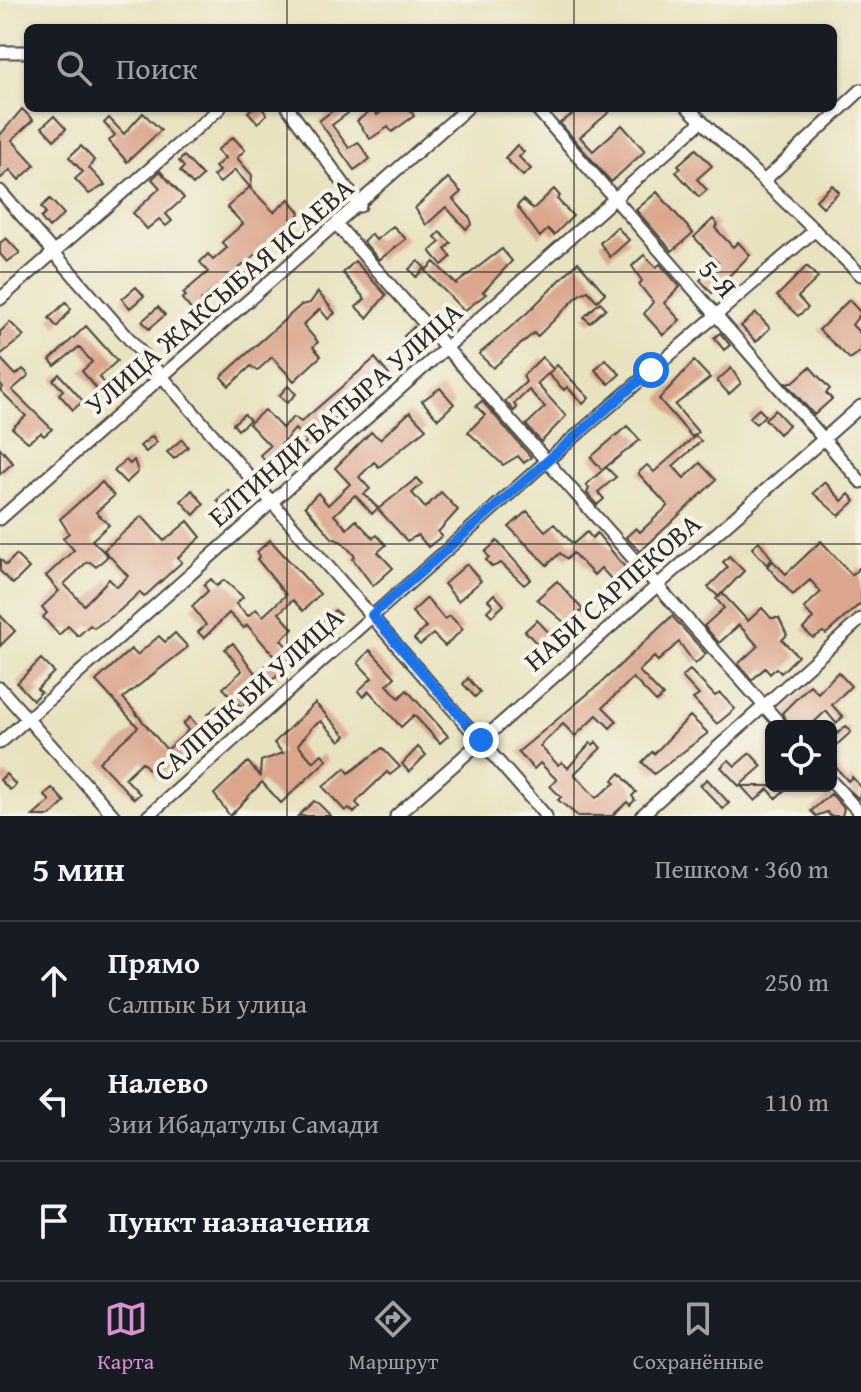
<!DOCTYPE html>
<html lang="ru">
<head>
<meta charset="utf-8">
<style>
  :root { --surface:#171b24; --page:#20242c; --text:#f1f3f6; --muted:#9ea1a6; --line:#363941; --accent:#d690ce }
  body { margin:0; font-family:"Gentium Book Plus",serif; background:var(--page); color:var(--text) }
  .controls { position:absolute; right:24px; bottom:24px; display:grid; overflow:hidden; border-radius:12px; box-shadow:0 2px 6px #0004 }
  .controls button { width:72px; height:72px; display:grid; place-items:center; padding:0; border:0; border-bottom:2px solid var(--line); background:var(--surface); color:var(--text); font:40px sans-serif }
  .stop { position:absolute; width:24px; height:24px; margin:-18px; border:6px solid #1a73e8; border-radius:50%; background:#fff }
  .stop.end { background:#1a73e8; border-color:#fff; box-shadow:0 2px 8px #0008 }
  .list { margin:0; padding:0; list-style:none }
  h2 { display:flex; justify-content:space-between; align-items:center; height:104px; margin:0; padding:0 32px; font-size:34px }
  h2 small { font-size:26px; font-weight:400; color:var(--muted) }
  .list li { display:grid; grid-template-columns:52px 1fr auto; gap:24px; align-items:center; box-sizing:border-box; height:120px; padding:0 32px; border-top:2px solid var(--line) }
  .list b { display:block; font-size:30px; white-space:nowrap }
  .list p { margin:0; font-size:26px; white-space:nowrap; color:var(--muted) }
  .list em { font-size:26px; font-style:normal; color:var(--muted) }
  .icon { flex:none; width:44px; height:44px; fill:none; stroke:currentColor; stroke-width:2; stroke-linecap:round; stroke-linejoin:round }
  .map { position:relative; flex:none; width:861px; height:816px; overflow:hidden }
  .search { position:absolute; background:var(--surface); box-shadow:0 2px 6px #0004; left:24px; right:24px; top:24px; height:88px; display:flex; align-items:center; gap:20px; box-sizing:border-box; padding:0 28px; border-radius:12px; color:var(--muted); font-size:30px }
  .sheet { height:464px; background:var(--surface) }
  nav { display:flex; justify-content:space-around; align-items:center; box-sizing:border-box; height:112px; border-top:2px solid var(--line); background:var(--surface); font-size:22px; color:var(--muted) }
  nav a { display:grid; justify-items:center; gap:4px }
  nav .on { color:var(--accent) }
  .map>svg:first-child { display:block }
  .building { fill:#dba68c }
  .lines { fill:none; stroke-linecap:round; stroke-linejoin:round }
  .minor-casing { stroke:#484641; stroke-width:15 }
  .minor { stroke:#fff; stroke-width:11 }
  .route { stroke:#1a73e8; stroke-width:10 }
  .grid { fill:none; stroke:#2b2b2b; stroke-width:2; stroke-opacity:0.55 }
  .labels { text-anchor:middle; stroke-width:8; stroke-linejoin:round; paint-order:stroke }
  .street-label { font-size:28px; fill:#2b2b2b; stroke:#f7f3e8 }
</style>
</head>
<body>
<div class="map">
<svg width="861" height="816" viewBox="0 0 861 816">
  <rect width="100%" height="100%" fill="#f7f3e8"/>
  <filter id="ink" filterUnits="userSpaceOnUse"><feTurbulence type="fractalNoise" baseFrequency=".0125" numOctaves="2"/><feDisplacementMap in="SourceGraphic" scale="16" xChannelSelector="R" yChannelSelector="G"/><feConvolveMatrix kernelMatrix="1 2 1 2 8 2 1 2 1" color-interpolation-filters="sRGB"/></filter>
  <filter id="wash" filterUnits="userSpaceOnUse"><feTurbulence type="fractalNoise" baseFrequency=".006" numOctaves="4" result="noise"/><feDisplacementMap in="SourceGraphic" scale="32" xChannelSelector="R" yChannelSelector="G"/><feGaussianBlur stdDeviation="1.8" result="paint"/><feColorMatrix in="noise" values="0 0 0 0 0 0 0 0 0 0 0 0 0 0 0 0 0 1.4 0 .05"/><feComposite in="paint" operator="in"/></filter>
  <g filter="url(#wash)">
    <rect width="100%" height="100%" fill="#e9e2bf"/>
    <g id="blocks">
      <path class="building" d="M252 108H261L267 114 258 123 248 112Z
        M336 108H355L332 125 349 148 358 142 370 159 354 170 319 121Z
        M387 108H409L414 116 392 132 388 127 370 139 357 121 373 109 377 115Z
        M582 108H614L580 137 593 151 622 125 645 151 611 182 560 123Z
        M22 109 33 120 12 140 35 165 19 180 10 170 0 179V135Z
        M143 113 161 130 127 162 109 141 115 135 104 123 109 118 124 134Z
        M54 116 66 129 54 140 42 127Z
        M233 137 245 150 237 158 252 175 251 189 274 212 289 199 300 212 298 218 201 301 204 305 194 313 182 299 186 296 183 293 208 272 200 262 208 254 213 260 227 248 222 242 243 224 227 207 250 187 235 170 220 183 213 176 219 171 215 167 225 158 217 150Z
        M517 145 524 152 519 157 531 169 523 176 505 158Z
        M81 146 94 160 89 168 105 185 89 194 75 179 83 172 69 157Z
        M696 149 712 166 697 179 707 190 699 197 676 172 681 168 678 165Z
        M184 156 203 176 193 185 180 171 184 167 179 161Z
        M160 171 184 198 166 214 172 221 166 226 159 219 147 229 133 213 160 188 152 179Z
        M448 178 461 192 453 199 470 218 472 224 466 229 446 207 426 225 415 208Z
        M832 185 839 192 823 207 816 200Z
        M554 189 560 196 557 199 573 216 554 235 548 229 540 237 517 206 523 200 533 209Z
        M657 192 693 233 672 251 636 210Z
        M50 199 64 214 49 228 41 218 46 213 41 207Z
        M713 219 718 225 715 228 733 247 738 242 750 255 712 293 700 280 718 263 694 237Z
        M393 226 406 239 379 260 363 241 371 234 376 240Z
        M617 227 629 240 610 257 600 243Z
        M440 232 451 243 445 249 451 257 442 265 430 251 440 242 435 237Z
        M6 238 20 253 7 262 0 254V243Z
        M502 249 512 261 483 292 486 294 464 311 425 271 434 262 456 284Z
        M644 255 656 267 660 264 680 287 664 303 680 320 663 335 644 314 653 302 639 284 642 281 632 266Z
        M355 261 386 295 367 318 356 307 365 299 343 273Z
        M418 261 425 268 416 277 409 269Z
        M578 262 605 293 597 301 588 291 580 294 537 337 534 333 493 368 479 354 526 314Z
        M807 266 818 278 798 297 808 308 798 316 777 296Z
        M136 287 144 296 130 308 122 299Z
        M318 292 335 313 328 319 320 309 303 325 318 342 313 347 321 356 294 381 272 357 257 371 251 366 229 386 221 377 301 305 310 303Z
        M849 300 861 313 852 325 861 334V351L850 359 819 330Z
        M66 302 71 309 57 327 49 318Z
        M600 302 606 308 590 323 584 317Z
        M158 307 165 315 149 329 142 321Z
        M756 313 770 328 756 342 741 326Z
        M10 322 24 336 0 355V332Z
        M86 326 117 361 99 377 108 388 101 394 82 371 92 362 79 347 55 366 50 360Z
        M414 327 424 337 414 346 404 336Z
        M720 333 730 345 724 350 714 338Z
        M542 357 553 369 557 365 589 398 583 404 567 387 564 390 548 374 552 370 537 384 566 416 541 442 526 425 545 407 529 390 514 404 517 408 514 411 505 401 526 382 523 376Z
        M0 358 16 375 23 369 29 375 12 390 52 429 44 436 41 433 28 442 12 428 26 416 0 390 3 387 0 383Z
        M375 358 389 375 358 396 314 439 318 443 303 457 297 451 307 441 295 429 266 462 260 455 270 446 249 424 262 412 265 410 282 428 294 417 301 422Z
        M605 359 620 374 609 384 595 370Z
        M694 361 710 378 675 405 698 432 692 437 659 399Z
        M810 367 830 389 826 393 832 399 814 415 786 383H792Z
        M731 368 741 383 729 394 717 381Z
        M59 374 83 401 73 410 59 394 63 390 53 380Z
        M288 386 296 394 287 403 279 396Z
        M440 388 454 404 438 419 422 401Z
        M482 401 531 457 524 463 518 456 503 465 468 432 485 415 476 406Z
        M759 409 765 415 756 424 749 418Z
        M775 410 789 425 779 434 765 419Z
        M410 412 426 429 379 467 374 462 359 477 370 489 364 494 378 508 372 514 355 495 334 515 347 529 356 520 373 538 377 535 386 545 378 552 393 568 373 586 353 559 355 556 342 542 332 538 305 506 318 493 328 505 350 484 335 468 371 432 380 439Z
        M244 414 250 420 238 430 233 424Z
        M627 426 640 440 602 470 591 457Z
        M152 436 157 442 146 452 140 446Z
        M695 436 701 441 673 466 684 478 700 463 716 480 640 552 626 537 636 528 640 532 668 506 638 473 647 465 654 472Z
        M182 439 188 447 174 459 167 452Z
        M0 448 13 463 0 474Z
        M126 460 130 464 134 460 138 472 126 483 114 471Z
        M606 467 616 477 598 492 604 499 597 505 587 493 589 488 586 485Z
        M417 478 422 484 412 493 425 508 441 492 458 510 438 532 442 536 428 547 418 535 407 541 378 509Z
        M102 482 114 496 96 512 109 525 92 540 108 556 96 567 90 562 86 563 64 584 84 605 109 579 117 587 128 576 104 550 142 516 164 541 188 521 201 537 178 558 182 562 144 597 140 592 118 612 94 628 90 625 78 636 68 626 59 635 43 617 47 613 42 607 59 591 46 576 74 550 63 538 69 533 60 519Z
        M825 482 842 501 849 494 855 501 839 516 813 493Z
        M192 490 204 504 194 515 181 501Z
        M228 490 239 502 228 512 217 500Z
        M527 511 545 531 554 524 573 544 587 532 592 538 597 533 628 571 615 583 601 568 594 575 573 553 567 559 560 553 547 565 509 527Z
        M270 540 320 594 303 611 293 600 279 613 293 629 281 640 297 658 266 686 270 691 261 698 257 693 241 707 223 688 242 671 225 649 233 643 255 673 276 658 247 625 244 628 229 613 204 638 198 632 206 625 192 606 208 591 204 585 211 579 217 586 224 580 243 597 236 604 248 616 256 609 263 616 286 595 257 559 260 556 257 552Z
        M497 541 531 579 524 585 501 563 492 567 486 560 489 557 485 552Z
        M759 541 772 559 767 565 752 548Z
        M821 541 852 575 861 566V603L826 634 823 632 813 638 803 629 813 618 804 608 821 592 810 580 793 595 767 566 773 561 786 574Z
        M16 555 29 568 13 584 0 571V559L6 565Z
        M729 556 744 571 719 597 708 587 728 567 723 562Z
        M467 564 481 581 458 601 444 584Z
        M557 581 583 610 565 623 537 599Z
        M722 593 748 621 762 608 771 618H779L787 635 782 640 798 656 781 673 776 668 770 674 765 668 752 680 738 664 758 646 739 625 719 643 704 626 724 608 716 599Z
        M494 594 504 605 492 616 487 611 493 605 488 600Z
        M427 598 444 619 450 616 463 629 445 646 433 634 420 645 414 639 426 627 412 612Z
        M335 610 341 616 326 630 320 623Z
        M0 615 15 631 0 646Z
        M672 616 706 654 695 664 679 642 658 661 654 657 639 671 663 696 656 702 633 678 603 707 617 721 610 728 597 715 575 736 563 724 540 746 558 765 562 762 568 768 590 743 593 745 596 742 601 748 574 774 596 798 615 783 613 780 620 773 636 792 632 796 635 800 630 805 627 802 612 816H578L558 800 561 797 550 786 557 780 540 763 534 769 518 752 602 682Z
        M537 620 552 636 540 647 525 631Z
        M175 633 188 647 123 698 167 750 185 734 188 730 183 724 190 717 200 729 212 718 208 714 217 706 228 717 157 778 142 762 125 778 140 794 134 799 99 762 138 727 96 681 131 649 137 655 159 636 165 642Z
        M370 650 395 677 387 685 399 698 407 690 448 736 440 743 414 715 401 727 369 691 363 697 358 691 372 678 358 663Z
        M41 659 54 672 37 689 41 692 33 700 17 683Z
        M690 670 715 696 720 693 735 709 717 724 693 699 699 695 682 677Z
        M838 672 851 686 832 705 843 717 836 723 826 711 810 726H790L782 713 810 685 818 693Z
        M468 678 480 692 475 697 463 684Z
        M315 703 346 736 340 741 321 721 313 726 298 745 313 762 322 754 327 760 281 803 262 782 230 816 214 794 248 762 260 776 261 761 283 753 274 743Z
        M690 716 708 733 654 774 642 762 652 752 654 754Z
        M846 726 851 732 831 750V739Z
        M418 747 426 755 409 772 402 764Z
        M382 748 400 767 390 775 387 772 360 798 356 803 360 807 354 813 349 808 345 811 323 787 345 768 349 773Z
        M750 753 762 766 739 786 721 767 729 760 735 766Z
        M831 762 848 781 852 777 861 787 859 799 831 773Z
        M6 774 16 785 10 790 0 780Z
        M707 779 729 803 723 809 700 785Z
        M741 786H789L776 798 768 789 755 801Z
        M52 788 65 802 50 816H33L50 801 44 795Z
        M831 794 844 808 842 816H830L827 812 816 816 811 811Z
        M314 801 319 804 331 816H298Z"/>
    </g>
  </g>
  <g filter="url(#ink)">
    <use href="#blocks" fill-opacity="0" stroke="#484641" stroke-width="2"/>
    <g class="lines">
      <g class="minor-casing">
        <path id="minor" d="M0 52H28
          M288 108 360 206
          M536 108 861 482
          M688 108 861 275
          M765 180 861 90
          M0 191 546 816
          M337 225 782 726
          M0 299 220 108
          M0 519 467 108
          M0 688 114 816
          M0 743 702 121
          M831 781 861 814
          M148 816 550 458 815 230
          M396 816 861 406
          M641 816 861 619"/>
      </g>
      <use href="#minor" class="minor"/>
    </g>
  </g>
  <g class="lines" filter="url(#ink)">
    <path class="route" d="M481 740 372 615 651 370"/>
  </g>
  <path class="grid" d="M287 0V28M574 0V28M287 108V816M574 108V816M0 272H861M0 544H861"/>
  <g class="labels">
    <g class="street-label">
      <text transform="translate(718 278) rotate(49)" y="10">5-Я</text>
      <text transform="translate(219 296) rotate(-41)" y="10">УЛИЦА ЖАКСЫБАЯ ИСАЕВА</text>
      <text transform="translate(335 414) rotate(-41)" y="10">ЕЛТИНДИ БАТЫРА УЛИЦА</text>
      <text transform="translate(612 592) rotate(-41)" y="10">НАБИ САРПЕКОВА</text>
      <text transform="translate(248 694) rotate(-42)" y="10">САЛПЫК БИ УЛИЦА</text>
    </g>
  </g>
</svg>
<div class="controls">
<button><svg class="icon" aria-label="locate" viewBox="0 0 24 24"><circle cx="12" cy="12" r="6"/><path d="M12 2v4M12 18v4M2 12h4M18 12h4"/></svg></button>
</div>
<div class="stop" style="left:651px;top:370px"></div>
<div class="stop end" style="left:481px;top:740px"></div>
<div class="search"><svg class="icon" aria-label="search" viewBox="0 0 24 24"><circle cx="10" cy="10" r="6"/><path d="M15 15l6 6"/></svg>Поиск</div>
</div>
<section class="sheet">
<h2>5 мин<small>Пешком · 360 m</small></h2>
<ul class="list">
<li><svg class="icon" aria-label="ahead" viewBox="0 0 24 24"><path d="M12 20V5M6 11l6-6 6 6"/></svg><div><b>Прямо</b><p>Салпык Би улица</p></div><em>250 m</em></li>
<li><svg class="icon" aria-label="left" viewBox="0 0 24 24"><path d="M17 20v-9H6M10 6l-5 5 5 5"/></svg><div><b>Налево</b><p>Зии Ибадатулы Самади</p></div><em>110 m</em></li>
<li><svg class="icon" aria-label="arrive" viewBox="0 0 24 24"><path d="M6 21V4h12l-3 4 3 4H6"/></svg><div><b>Пункт назначения</b></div></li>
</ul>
</section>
<nav>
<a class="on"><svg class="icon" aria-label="map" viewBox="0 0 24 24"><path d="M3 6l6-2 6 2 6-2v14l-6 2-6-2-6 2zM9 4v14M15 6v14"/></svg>Карта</a>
<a><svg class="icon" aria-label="directions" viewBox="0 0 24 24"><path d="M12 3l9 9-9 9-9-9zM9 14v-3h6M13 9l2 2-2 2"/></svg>Маршрут</a>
<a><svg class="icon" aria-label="saved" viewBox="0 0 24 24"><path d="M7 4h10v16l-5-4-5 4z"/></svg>Сохранённые</a>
</nav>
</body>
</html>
